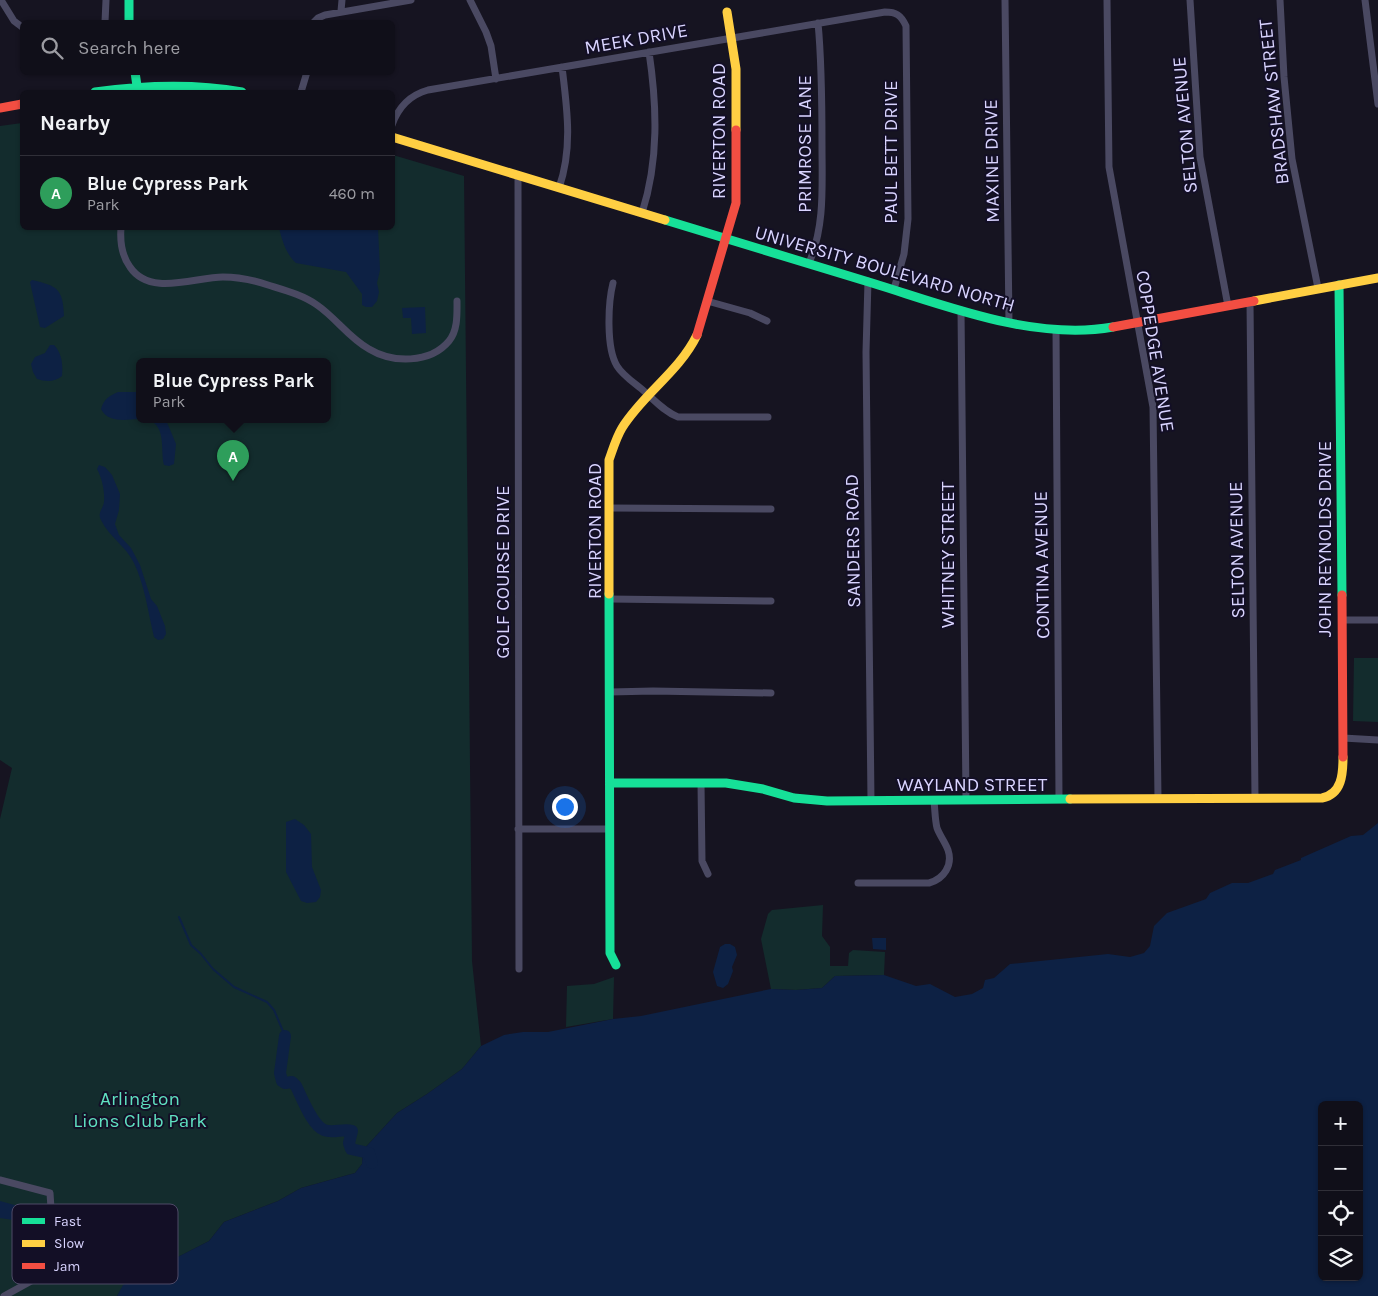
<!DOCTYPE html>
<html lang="en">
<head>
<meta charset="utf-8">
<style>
  :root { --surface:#100f19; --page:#1e1d26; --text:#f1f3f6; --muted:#9c9ca2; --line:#302f38; --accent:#2563eb }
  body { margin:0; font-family:Karla,sans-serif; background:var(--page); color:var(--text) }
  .controls { position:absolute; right:15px; bottom:15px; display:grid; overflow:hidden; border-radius:8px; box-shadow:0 1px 4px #0004 }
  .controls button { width:45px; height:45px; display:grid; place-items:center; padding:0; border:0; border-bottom:1px solid var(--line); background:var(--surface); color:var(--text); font:25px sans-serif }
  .you { position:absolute; left:564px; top:806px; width:18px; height:18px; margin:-12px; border:4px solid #fff; border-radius:50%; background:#1a73e8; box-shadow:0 0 0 8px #1a73e833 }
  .badge { display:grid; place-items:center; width:32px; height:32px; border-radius:50%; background:var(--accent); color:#fff; font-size:16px; font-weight:700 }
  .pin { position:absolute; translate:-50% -41px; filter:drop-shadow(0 1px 2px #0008) }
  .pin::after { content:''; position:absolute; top:26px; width:18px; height:15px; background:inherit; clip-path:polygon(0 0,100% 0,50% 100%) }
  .popup { position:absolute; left:136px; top:358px; width:195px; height:65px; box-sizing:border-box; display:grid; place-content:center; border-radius:8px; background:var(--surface); filter:drop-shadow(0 1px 4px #0005); font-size:16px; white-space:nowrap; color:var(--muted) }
  .popup b { font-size:19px; color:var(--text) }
  .popup::after { content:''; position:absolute; left:50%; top:100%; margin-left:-10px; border:10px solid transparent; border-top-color:var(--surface) }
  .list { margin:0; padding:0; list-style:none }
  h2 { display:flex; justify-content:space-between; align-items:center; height:65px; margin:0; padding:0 20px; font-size:21px }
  h2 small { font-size:16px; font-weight:400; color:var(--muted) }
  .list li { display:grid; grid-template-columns:32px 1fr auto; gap:15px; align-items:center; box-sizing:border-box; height:75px; padding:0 20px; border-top:1px solid var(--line) }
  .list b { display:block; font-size:19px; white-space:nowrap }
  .list p { margin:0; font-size:16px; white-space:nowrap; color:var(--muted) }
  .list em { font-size:16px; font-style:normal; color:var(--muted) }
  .icon { flex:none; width:28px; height:28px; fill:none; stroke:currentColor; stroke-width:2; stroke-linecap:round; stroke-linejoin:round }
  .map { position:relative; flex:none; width:1378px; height:1296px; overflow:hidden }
  .search { position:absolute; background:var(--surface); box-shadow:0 1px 4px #0004; left:20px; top:20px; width:375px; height:55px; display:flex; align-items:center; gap:12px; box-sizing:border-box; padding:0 18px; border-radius:8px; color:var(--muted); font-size:19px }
  .panel { position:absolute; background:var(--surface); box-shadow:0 1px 4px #0004; left:20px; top:90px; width:375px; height:140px; border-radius:8px }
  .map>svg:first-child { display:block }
  .green { fill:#132c2d; fill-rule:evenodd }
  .water { fill:#0d2144; fill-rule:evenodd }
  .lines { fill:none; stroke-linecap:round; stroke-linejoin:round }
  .stream { stroke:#0d2144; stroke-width:2 }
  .river { stroke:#0d2144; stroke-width:12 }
  .street { stroke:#4a4962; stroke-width:7 }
  .fast { stroke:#16e098; stroke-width:9 }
  .slow { stroke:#ffcf43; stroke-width:9 }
  .jam { stroke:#f24e42; stroke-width:9 }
  .labels { text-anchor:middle; stroke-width:4; stroke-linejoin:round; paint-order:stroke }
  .street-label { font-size:19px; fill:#d9d4ff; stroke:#130f26 }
  .park-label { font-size:19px; fill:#5fe0c0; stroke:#130f26 }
  .key { fill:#130f26; stroke:#4e4a67; stroke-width:1 }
  .key-label { font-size:14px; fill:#d9d4ff }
</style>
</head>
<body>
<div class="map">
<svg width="1378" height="1296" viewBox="0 0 1378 1296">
  <rect width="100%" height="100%" fill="#161421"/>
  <path class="green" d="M22 123V228H392L393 155 464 176 472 961 481 1046 462 1069 427 1094 397 1113 363 1150 362 1164 355 1173 301 1188 278 1201 224 1222 209 1241 124 1285 117 1296H0V819L12 768 0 760V126ZM139 362H327V420H139Z
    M1354 658H1378V722L1353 721Z
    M823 905 822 936 830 947V966H848L849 953 853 950 885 952 884 975 835 976 822 988 796 990 771 989 761 939 768 914 772 910Z
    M614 977 613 1019 566 1027 567 986 594 984Z"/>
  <path class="water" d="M279 228H324L331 230 343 228H378L380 270 377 283 379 292 377 301 372 307H366L362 305V294L346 272 296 263C286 254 282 240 279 228Z
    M32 280C57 286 63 288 64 316L45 328 40 327 30 282Z
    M425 307 426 333 412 334 411 318H403L402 308Z
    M50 345H54C62 353 63 365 62 376 55 382 46 382 37 379L33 372 31 364 35 357 45 353Z
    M118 392H139V419C125 420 108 423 101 409 104 399 109 396 118 392Z
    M148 420H166L176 444 174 464 169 466 164 465C160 450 167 426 148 420Z
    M99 465 105 467 112 475 120 494 119 510 115 524 119 535 131 548 140 565 151 599 157 606 165 626 166 634 163 639 158 640 154 637C148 612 145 586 134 563 126 546 109 537 101 520 97 513 103 509 104 502 105 492 102 478 97 469Z
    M295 819 304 825 311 834 312 867 321 890 320 897 316 902 307 903 301 901 286 872V822Z
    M1378 823V1296H117L123 1285 209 1241 224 1222 278 1201 301 1188 355 1173 362 1164 363 1150 397 1113 427 1094 462 1069 481 1046 504 1035 523 1032H548L613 1019 641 1016 771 989 796 990 822 988 835 976 884 975 916 986 930 984 955 997 972 994 983 988 985 980 994 978 1010 964 1108 954 1130 957 1144 953 1150 946 1154 926 1167 913 1206 899 1210 893 1232 883H1248L1273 874 1275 870 1301 860V858L1351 836 1363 835ZM1322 1105H1359V1277H1322Z
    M872 938H886V950L873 949Z
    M725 944H730L735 947 737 955 732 967 733 971 728 984 723 988 717 986 713 972 720 947Z
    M0 1201 36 1211 39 1214 38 1219 34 1223 0 1218Z"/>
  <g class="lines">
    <path class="stream" d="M179 917 191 945 201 954 213 969 234 987 267 1002 274 1010 285 1036"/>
    <path class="river" d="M285 1036 280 1073 282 1081 285 1083 292 1082 296 1086C302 1098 312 1125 324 1130 333 1134 343 1128 352 1131L349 1143 351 1149 369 1153 372 1163"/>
    <path class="street" d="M1 0 14 21 22 27
      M470 0 486 32 491 46 496 79
      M1005 0 1009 323
      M1107 0 1109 167 1153 407 1158 799
      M1190 0 1200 157 1228 306
      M1280 0 1284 77 1292 159 1318 288
      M1365 0 1378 104
      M341 11 342 0
      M105 22 106 0
      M314 22 318 18 325 15 411 0
      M301 92 307 72
      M392 125C398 108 410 95 428 90L885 12C896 12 901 15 906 26L908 219 904 254 894 289
      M518 175 519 969
      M559 188C573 148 567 108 562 67
      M642 213C659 160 657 106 649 52
      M121 228C120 241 122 256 130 267 150 297 195 277 223 277 239 277 253 280 268 285 284 290 303 295 317 305 336 318 349 338 369 349 392 363 430 364 449 341 458 330 457 314 457 301
      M809 263C825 226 822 186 822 146 822 105 822 64 818 23
      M868 281 866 352 871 801
      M613 283C608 303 606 348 617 366 623 376 636 384 645 392 655 401 665 412 678 417H768
      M707 301 750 313 767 321
      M1250 302 1255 798
      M961 310 966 800
      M1056 329 1059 799
      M610 508 771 509
      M610 599 771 601
      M1342 620H1378
      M610 692 653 691 771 693
      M1343 738 1378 740
      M701 783 702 861 708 874
      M518 829H610
      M858 883H929C944 879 953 865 948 850 945 842 940 836 937 828 935 820 935 810 934 801
      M0 1180 50 1193 54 1254 50 1269 44 1274 4 1296"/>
    <path class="fast" d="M129 0V22
      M135 72 137 86
      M95 92C145 85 193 83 242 92
      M665 220C734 241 803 262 872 283 947 306 1034 341 1113 327
      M1339 285 1342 595
      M609 594 610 953 616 965
      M610 783H726L763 789 794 798 827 801 1070 799"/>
    <path class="slow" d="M727 12 736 69V130
      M392 137 665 220
      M1254 301 1378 278
      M609 594V460C613 449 616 438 622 428 643 394 679 372 697 335
      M1070 799 1322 798C1342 794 1343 774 1343 757"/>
    <path class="jam" d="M0 108 22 104
      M1113 327 1254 301
      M697 335 736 203V130
      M1342 595 1343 757"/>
  </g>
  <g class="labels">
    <g class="street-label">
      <text transform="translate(636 38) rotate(-10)" y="7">MEEK DRIVE</text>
      <text transform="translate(1273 102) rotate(-96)" y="7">BRADSHAW STREET</text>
      <text transform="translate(1184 125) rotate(-95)" y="7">SELTON AVENUE</text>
      <text transform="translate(718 131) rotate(-90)" y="7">RIVERTON ROAD</text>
      <text transform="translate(804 144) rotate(-90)" y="7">PRIMROSE LANE</text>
      <text transform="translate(890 152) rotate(-90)" y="7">PAUL BETT DRIVE</text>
      <text transform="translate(991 161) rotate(-91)" y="7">MAXINE DRIVE</text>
      <text transform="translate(885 268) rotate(16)" y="7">UNIVERSITY BOULEVARD NORTH</text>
      <text transform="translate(1156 351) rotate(81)" y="7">COPPEDGE AVENUE</text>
      <text transform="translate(594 531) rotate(-90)" y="7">RIVERTON ROAD</text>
      <text transform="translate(1324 539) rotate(-90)" y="7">JOHN REYNOLDS DRIVE</text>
      <text transform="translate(852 541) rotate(-91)" y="7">SANDERS ROAD</text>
      <text transform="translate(1236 550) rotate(-91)" y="7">SELTON AVENUE</text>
      <text transform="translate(947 555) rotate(-90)" y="7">WHITNEY STREET</text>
      <text transform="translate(1041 565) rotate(-91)" y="7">CONTINA AVENUE</text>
      <text transform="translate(502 572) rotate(-90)" y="7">GOLF COURSE DRIVE</text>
      <text x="972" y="791">WAYLAND STREET</text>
    </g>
    <g class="park-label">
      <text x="140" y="1105">Arlington<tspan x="140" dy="22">Lions Club Park</tspan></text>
    </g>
  </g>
  <rect x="12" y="1204" width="166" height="80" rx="8" class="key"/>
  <rect x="22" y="1218" width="23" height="6" fill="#16e098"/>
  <rect x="22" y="1240" width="23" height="7" fill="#ffcf43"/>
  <rect x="22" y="1263" width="23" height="6" fill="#f24e42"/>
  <g class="key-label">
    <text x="54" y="1226">Fast</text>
    <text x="54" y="1248">Slow</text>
    <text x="54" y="1271">Jam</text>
  </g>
</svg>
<div class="controls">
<button>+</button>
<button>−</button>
<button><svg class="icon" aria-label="locate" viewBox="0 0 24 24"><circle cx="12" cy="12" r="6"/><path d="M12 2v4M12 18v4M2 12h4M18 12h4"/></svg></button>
<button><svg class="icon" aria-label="layers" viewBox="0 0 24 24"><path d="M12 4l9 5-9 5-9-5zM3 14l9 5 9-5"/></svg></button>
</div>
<div class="you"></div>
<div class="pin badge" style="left:233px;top:481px;background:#2e9e5b">A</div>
<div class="popup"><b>Blue Cypress Park</b>Park</div>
<div class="search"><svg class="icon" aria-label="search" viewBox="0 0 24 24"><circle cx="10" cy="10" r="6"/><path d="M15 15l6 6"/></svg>Search here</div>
<section class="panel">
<h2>Nearby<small></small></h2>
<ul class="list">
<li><span class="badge" style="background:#2e9e5b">A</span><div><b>Blue Cypress Park</b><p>Park</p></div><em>460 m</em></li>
</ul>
</section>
</div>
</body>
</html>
